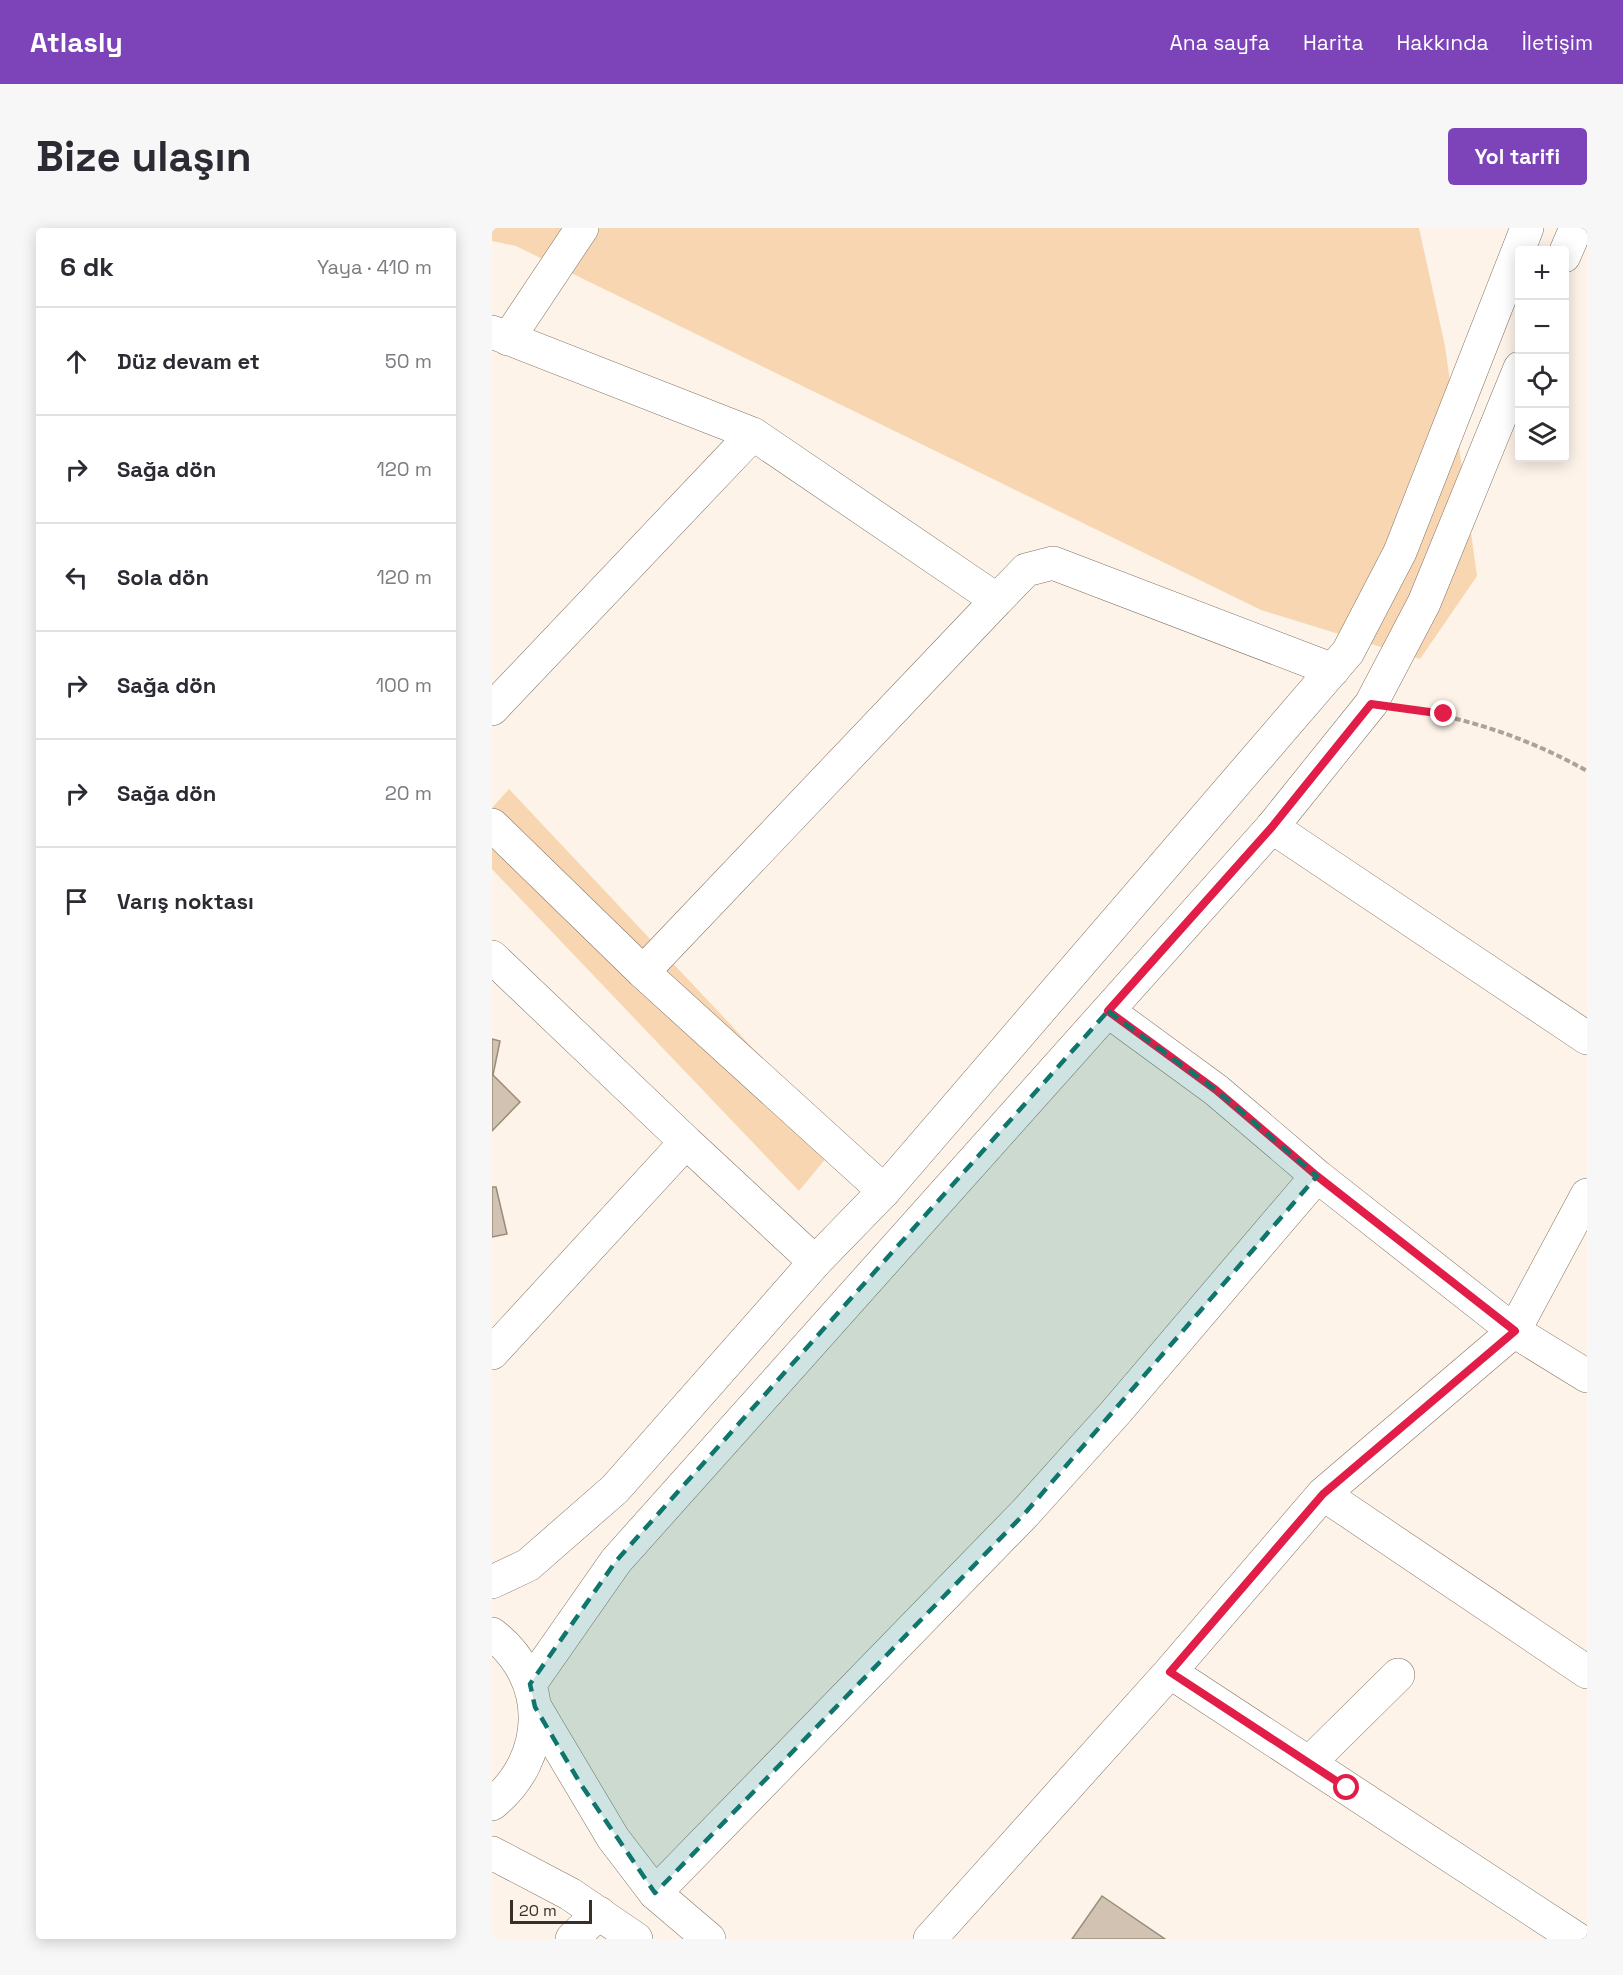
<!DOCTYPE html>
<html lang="tr">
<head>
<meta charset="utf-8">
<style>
  :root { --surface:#fff; --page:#f7f7f7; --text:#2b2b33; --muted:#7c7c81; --line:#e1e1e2; --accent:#7d43b9 }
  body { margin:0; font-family:"Space Grotesk",sans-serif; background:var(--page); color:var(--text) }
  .controls { position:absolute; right:18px; top:18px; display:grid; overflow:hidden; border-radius:6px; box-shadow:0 3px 15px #0003 }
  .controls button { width:54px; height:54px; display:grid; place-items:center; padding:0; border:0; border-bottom:2px solid var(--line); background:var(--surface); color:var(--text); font:30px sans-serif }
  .scale { position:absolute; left:18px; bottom:15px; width:82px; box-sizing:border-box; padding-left:6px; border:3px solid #363029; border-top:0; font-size:16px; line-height:21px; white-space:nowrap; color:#363029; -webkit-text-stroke:4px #fdf3e9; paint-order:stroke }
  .stop { position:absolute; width:18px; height:18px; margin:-14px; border:4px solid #e11d48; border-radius:50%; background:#fff }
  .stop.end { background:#e11d48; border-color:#fff; box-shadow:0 2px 6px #0008 }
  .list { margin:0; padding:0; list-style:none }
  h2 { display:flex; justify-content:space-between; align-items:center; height:78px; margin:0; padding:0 24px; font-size:26px }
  h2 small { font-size:20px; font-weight:400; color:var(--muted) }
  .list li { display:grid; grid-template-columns:39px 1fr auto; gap:18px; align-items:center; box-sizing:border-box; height:108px; padding:0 24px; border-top:2px solid var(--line) }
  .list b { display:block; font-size:22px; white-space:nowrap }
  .list em { font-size:20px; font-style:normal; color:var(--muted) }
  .icon { flex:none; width:33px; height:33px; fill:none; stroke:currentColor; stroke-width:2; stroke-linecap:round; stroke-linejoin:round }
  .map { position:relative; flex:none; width:1095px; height:1711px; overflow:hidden; border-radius:6px }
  header { display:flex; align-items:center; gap:36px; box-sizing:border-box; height:84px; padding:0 30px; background:var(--accent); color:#fff }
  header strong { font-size:28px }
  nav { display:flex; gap:33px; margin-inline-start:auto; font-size:21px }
  .intro { display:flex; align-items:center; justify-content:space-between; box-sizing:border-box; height:144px; padding:0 36px }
  h1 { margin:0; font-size:42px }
  .button { padding:15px 27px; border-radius:6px; background:var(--accent); color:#fff; font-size:21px; font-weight:700 }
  main { display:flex; gap:36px; padding:0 36px }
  aside { flex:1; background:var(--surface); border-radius:6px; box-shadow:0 3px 15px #0003 }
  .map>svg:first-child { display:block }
  .green { fill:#f7d6b1 }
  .building { fill:#d2c2b2; stroke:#9a8c7c; stroke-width:1.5 }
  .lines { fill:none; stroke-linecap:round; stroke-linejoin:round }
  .street-casing { stroke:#817364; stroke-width:34 }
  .secondary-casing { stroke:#817364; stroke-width:34 }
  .path { stroke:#aba39a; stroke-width:4; stroke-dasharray:6 3; stroke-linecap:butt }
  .street { stroke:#fff; stroke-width:33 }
  .secondary { stroke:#fff; stroke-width:33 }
  .route { stroke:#e11d48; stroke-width:8 }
  .marked { fill:#0f766e; fill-opacity:0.2; stroke:#0f766e; stroke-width:4.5; stroke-dasharray:12 8; stroke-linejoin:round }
</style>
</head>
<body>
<header>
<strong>Atlasly</strong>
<nav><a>Ana sayfa</a><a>Harita</a><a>Hakkında</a><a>İletişim</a></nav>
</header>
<div class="intro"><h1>Bize ulaşın</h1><a class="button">Yol tarifi</a></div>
<main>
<aside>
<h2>6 dk<small>Yaya · 410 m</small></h2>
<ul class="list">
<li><svg class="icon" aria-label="ahead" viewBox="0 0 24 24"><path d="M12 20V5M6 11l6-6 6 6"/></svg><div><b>Düz devam et</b></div><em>50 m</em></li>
<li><svg class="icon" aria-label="right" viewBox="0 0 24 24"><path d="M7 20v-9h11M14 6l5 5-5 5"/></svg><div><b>Sağa dön</b></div><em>120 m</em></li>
<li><svg class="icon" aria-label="left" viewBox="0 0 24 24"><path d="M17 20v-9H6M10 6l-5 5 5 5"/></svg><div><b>Sola dön</b></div><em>120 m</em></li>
<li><svg class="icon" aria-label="right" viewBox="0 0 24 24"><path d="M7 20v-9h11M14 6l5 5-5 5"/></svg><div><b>Sağa dön</b></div><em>100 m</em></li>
<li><svg class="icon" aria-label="right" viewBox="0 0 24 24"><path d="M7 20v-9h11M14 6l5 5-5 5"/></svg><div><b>Sağa dön</b></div><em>20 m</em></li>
<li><svg class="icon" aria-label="arrive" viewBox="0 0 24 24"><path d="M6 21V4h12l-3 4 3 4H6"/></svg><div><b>Varış noktası</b></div></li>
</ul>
</aside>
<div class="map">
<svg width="1095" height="1711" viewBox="0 0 1095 1711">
  <rect width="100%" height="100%" fill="#fdf3e9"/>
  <path class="green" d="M0 0H927L953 118 985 348 928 431 769 382 24 18 0 13Z
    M17 561 348 913 307 963 0 641V580Z"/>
  <path class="building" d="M0 811 8 813 1 847 28 874 0 903Z
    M0 959H4L15 1006 0 1009Z
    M610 1668 673 1711H580Z"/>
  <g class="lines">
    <g class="street-casing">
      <path id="street" d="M0 104 261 206 505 372 534 342 561 335 841 442
        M16 111 90 0
        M0 481 261 206
        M0 597 151 744 392 963
        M780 599 1095 810
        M0 729 194 914 0 1125
        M151 744 505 372
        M616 783 724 862 825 948 1022 1103 1095 1148
        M194 914 323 1034
        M831 1266 1095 1444
        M678 1444 831 1266 1022 1103 1095 967
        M817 1535 906 1447
        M163 1665 534 1284 623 1185 825 948
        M80 1711 107 1685
        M438 1711 678 1444 1085 1711"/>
    </g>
    <g class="secondary-casing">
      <path id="secondary" d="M1072 28 1084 0
        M0 1354 36 1337 123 1261 323 1034 392 963 856 424 908 324 1035 0
        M0 1406C59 1451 56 1531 0 1576
        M38 1456 124 1333 780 599 879 476 932 375 1028 140
        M43 1479 121 1610 163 1665 217 1711
        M0 1625 78 1666 144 1711"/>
    </g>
    <path class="path" d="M910 480C973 489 1039 511 1095 543"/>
    <use href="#street" class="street"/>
    <use href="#secondary" class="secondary"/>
  </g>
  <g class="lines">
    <path class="route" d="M855 1560 678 1444 831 1266 1023 1103 825 948 724 862 616 783 780 599 879 476 952 486"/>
  </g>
  <path class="marked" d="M616 783 724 862 825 948 534 1284 163 1665 88 1555 43 1479 38 1456 124 1333Z"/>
</svg>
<div class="controls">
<button>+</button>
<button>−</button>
<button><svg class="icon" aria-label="locate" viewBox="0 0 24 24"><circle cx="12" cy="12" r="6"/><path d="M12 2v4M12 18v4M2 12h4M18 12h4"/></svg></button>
<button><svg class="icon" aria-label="layers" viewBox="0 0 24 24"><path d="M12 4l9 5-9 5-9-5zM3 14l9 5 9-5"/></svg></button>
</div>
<div class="scale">20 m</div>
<div class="stop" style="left:855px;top:1560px"></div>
<div class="stop end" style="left:952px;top:486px"></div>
</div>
</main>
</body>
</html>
